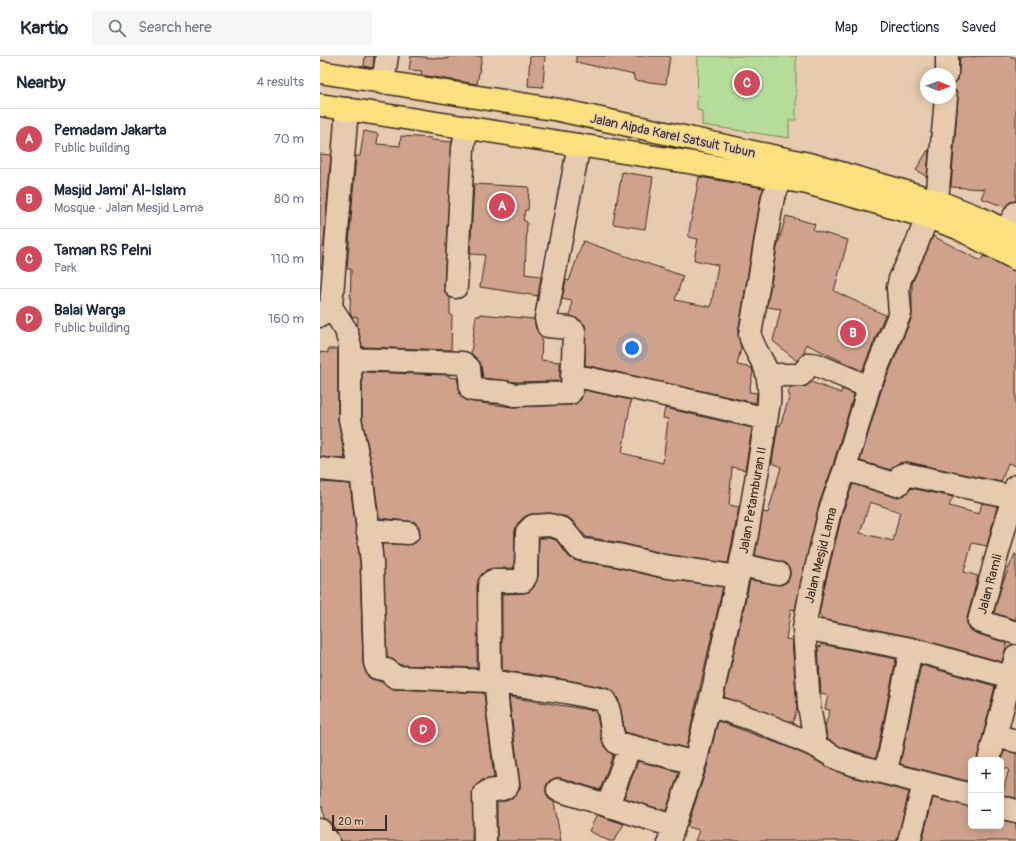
<!DOCTYPE html>
<html lang="en">
<head>
<meta charset="utf-8">
<style>
  :root { --surface:#fff; --page:#f6f6f7; --text:#1f2937; --muted:#747a83; --line:#e0e1e3; --accent:#d1495b }
  body { margin:0; font-family:Pangolin,sans-serif; background:var(--page); color:var(--text) }
  .controls { position:absolute; right:12px; bottom:12px; display:grid; overflow:hidden; border-radius:6px; box-shadow:0 2px 10px #0003 }
  .controls button { width:36px; height:36px; display:grid; place-items:center; padding:0; border:0; border-bottom:1px solid var(--line); background:var(--surface); color:var(--text); font:20px sans-serif }
  .compass { position:absolute; left:600px; top:12px; width:36px; height:36px; border-radius:50%; background:var(--surface); box-shadow:0 2px 10px #0003; rotate:91deg }
  .scale { position:absolute; left:12px; bottom:10px; width:55px; box-sizing:border-box; padding-left:4px; border:2px solid #3b2a1e; border-top:0; font-size:11px; line-height:14px; white-space:nowrap; color:#3b2a1e; -webkit-text-stroke:3px #e8cbaf; paint-order:stroke }
  .you { position:absolute; left:312px; top:292px; width:14px; height:14px; margin:-10px; border:3px solid #fff; border-radius:50%; background:#1a73e8; box-shadow:0 0 0 6px #1a73e833 }
  .badge { display:grid; place-items:center; width:26px; height:26px; border-radius:50%; background:var(--accent); color:#fff; font-size:13px; font-weight:700 }
  .pin { position:absolute; translate:-50% -50%; border:2px solid #fff; box-shadow:0 1px 4px #0006 }
  .list { margin:0; padding:0; list-style:none }
  h2 { display:flex; justify-content:space-between; align-items:center; height:52px; margin:0; padding:0 16px; font-size:17px }
  h2 small { font-size:13px; font-weight:400; color:var(--muted) }
  .list li { display:grid; grid-template-columns:26px 1fr auto; gap:12px; align-items:center; box-sizing:border-box; height:60px; padding:0 16px; border-top:1px solid var(--line) }
  .list b { display:block; font-size:15px; white-space:nowrap }
  .list p { margin:0; font-size:13px; white-space:nowrap; color:var(--muted) }
  .list em { font-size:13px; font-style:normal; color:var(--muted) }
  .icon { flex:none; width:22px; height:22px; fill:none; stroke:currentColor; stroke-width:2; stroke-linecap:round; stroke-linejoin:round }
  .map { position:relative; flex:none; width:696px; height:785px; overflow:hidden }
  header { display:flex; align-items:center; gap:24px; box-sizing:border-box; height:56px; padding:0 20px; background:var(--surface); border-bottom:1px solid var(--line) }
  header strong { font-size:19px }
  nav { display:flex; gap:22px; margin-inline-start:auto; font-size:14px }
  .search { width:280px; height:36px; background:var(--page); display:flex; align-items:center; gap:10px; box-sizing:border-box; padding:0 14px; border-radius:6px; color:var(--muted); font-size:15px }
  main { display:flex }
  aside { flex:1; background:var(--surface) }
  .map>svg:first-child { display:block }
  .green { fill:#b5dd99; stroke:#78845c }
  .building { fill:#cfa38b; stroke:#3b2a1e; fill-rule:evenodd }
  .lines { fill:none; stroke-linecap:round; stroke-linejoin:round }
  .minor-casing { stroke:#3b2a1e; stroke-width:25 }
  .major-casing { stroke:#3b2a1e; stroke-width:25 }
  .minor { stroke:#e8cbaf; stroke-width:22 }
  .major { stroke:#fbe080; stroke-width:22 }
  .labels { text-anchor:middle; stroke-width:3; stroke-linejoin:round; paint-order:stroke }
  .street-label { font-size:13px; fill:#3b2a1e; stroke:#e8cbaf }
</style>
</head>
<body>
<header>
<strong>Kartio</strong>
<div class="search"><svg class="icon" aria-label="search" viewBox="0 0 24 24"><circle cx="10" cy="10" r="6"/><path d="M15 15l6 6"/></svg>Search here</div>
<nav><a>Map</a><a>Directions</a><a>Saved</a></nav>
</header>
<main>
<aside>
<h2>Nearby<small>4 results</small></h2>
<ul class="list">
<li><span class="badge">A</span><div><b>Pemadam Jakarta</b><p>Public building</p></div><em>70 m</em></li>
<li><span class="badge">B</span><div><b>Masjid Jami' Al-Islam</b><p>Mosque · Jalan Mesjid Lama</p></div><em>80 m</em></li>
<li><span class="badge">C</span><div><b>Taman RS Pelni</b><p>Park</p></div><em>110 m</em></li>
<li><span class="badge">D</span><div><b>Balai Warga</b><p>Public building</p></div><em>160 m</em></li>
</ul>
</aside>
<div class="map">
<svg width="696" height="785" viewBox="0 0 696 785">
  <rect width="100%" height="100%" fill="#e8cbaf"/>
  <filter id="ink" filterUnits="userSpaceOnUse"><feTurbulence type="fractalNoise" baseFrequency=".025" numOctaves="2"/><feDisplacementMap in="SourceGraphic" scale="8" xChannelSelector="R" yChannelSelector="G"/><feConvolveMatrix kernelMatrix="1 2 1 2 8 2 1 2 1" color-interpolation-filters="sRGB"/></filter>
  <g filter="url(#ink)">
    <path class="green" d="M378 0H476V64H469V82L382 69V55L377 54Z"/>
    <path class="building" d="M45 0H54L53 12 44 10Z
      M91 0 128 3V0H162L157 28 101 19 102 15 89 14Z
      M210 0H225L223 31 208 30Z
      M256 0H350L346 28 314 24V19L256 6Z
      M670 0H690L696 2V145L690 146 685 151 661 142 665 133 631 131 638 43 637 36 630 30 638 24 640 1Z
      M44 75 58 78 57 88 80 90 81 80 111 82V84L132 86 124 230 125 237 130 242V259H132L131 294 42 291 37 269 38 261H32L30 257 31 213H27L36 100H40Z
      M608 94 609 95 607 121 596 114Z
      M0 98 11 99 2 212H0Z
      M302 116 333 121 325 173 293 168Z
      M379 121 444 132 441 139 418 277 421 292 417 309 432 312 433 316 429 336 437 337 436 347 265 309V269L260 264 250 260 252 245 242 243 246 224 249 225 263 185 363 220 355 244 391 251 398 209 374 204 378 183 368 181Z
      M154 128 209 131 208 154H205L203 164 207 166 205 218 221 220 218 240 160 231 165 199 150 198Z
      M466 160 495 168 493 174 528 184 514 235 565 259 542 315 486 288 484 297 477 305 453 285 461 253 447 251 457 192Z
      M613 180 661 205 663 200 696 215V410L688 407 681 426 588 406 578 407 571 414 540 405 561 335 592 261V227Z
      M160 258 214 263 216 273 222 280 221 304 240 306V325L196 326 163 322 161 310 157 303 151 297 156 260H160Z
      M8 293H18V363L25 403 0 401V296L8 297Z
      M42 316 129 319V321L137 322 141 340 147 345 192 351 251 349 257 347 261 343 264 334 311 344 302 397 343 407 348 363 343 362 345 352 432 372 425 414 412 411 409 449 419 451 408 507 345 498 301 487 266 481 253 465 247 461 230 457 212 458 204 461 198 467 195 475 194 512H173L166 514 158 524 157 612 80 609 67 601 62 488H93L98 484 100 478 99 471 95 466 59 462 53 415 42 362Z
      M491 326 521 337 522 333 534 338 513 409 499 448 475 554 471 553 466 583 472 584 477 652 473 667 404 641 430 524 461 529 467 526 470 520V514L466 508 435 499 443 456 448 457 461 411 452 407 458 369 460 370 470 339 468 338 470 332 486 330Z
      M0 426 30 428 40 507 43 607 49 621 61 626 74 633 164 637 174 722 162 724 153 733 152 785H20L18 778 10 765 4 762 2 750H0Z
      M533 428 574 441 584 439 591 432 633 441 629 450 659 458 662 447 677 450 667 490 652 487 644 516 658 520 647 562V568L655 577 687 587 682 606 593 581 501 563V560L499 559 504 532 523 455ZM550 446 580 456 573 485 540 477Z
      M219 482H228L236 484 249 501 257 505 296 511 341 522 403 531 366 692 305 676 299 645 295 637 287 632 248 624 182 614V538L203 537 209 536 214 531 218 520Z
      M695 498H696V564L674 557 682 528Z
      M501 588 576 603 556 702 521 691 507 682 505 670 510 654 505 653 508 639 501 637 498 590 501 591Z
      M601 609 675 630 657 704H651V726L580 708Z
      M189 641 276 655 283 687 287 694 293 699 280 734 241 722H235L229 725 226 730V737L229 743 234 746 241 785H177V746L186 745 194 741 200 733V728Z
      M398 665 465 690 490 701 512 714 532 721 589 736 577 785H375L379 774 367 771 387 711Z
      M684 695 696 697V742L682 739 689 713 681 712Z
      M318 705 359 716 346 755 304 742Z
      M613 742 651 751V770H681V764L696 767V785H602Z
      M277 759 304 768 294 785H289L269 775Z"/>
    <g class="lines">
      <g class="minor-casing">
        <path id="minor" d="M627 0V18
          M63 27 67 0
          M617 145 626 42
          M607 161 596 190 580 223 578 232 580 257 549 331 525 413 511 451 492 529 484 572 489 650 496 690 516 702 535 709 651 739
          M685 175 696 157
          M136 231 143 92 147 71
          M11 251 26 274 30 290V363L41 417 52 506 55 607 57 612 67 614 75 621 170 625 169 531 170 527 173 525H203L206 520 207 476 213 470 230 469 243 473 259 493 298 499 343 510 418 521
          M0 260 11 251 27 53
          M30 303 143 307 149 312 151 333 154 334 183 336 195 339 250 337 252 333 254 275 249 272 228 270 226 262 259 89
          M252 319C317 333 382 346 446 363
          M447 319H481L490 308 497 309 549 331
          M0 413 41 417
          M525 413 577 429 580 427 582 419 585 418 693 441
          M696 430 659 565 696 577
          M47 474 88 477
          M421 509 458 517
          M484 572 591 593 690 621
          M176 626 246 636 284 644C293 655 289 679 297 687L375 707
          M389 650C427 659 461 675 496 690
          M676 680 696 685
          M669 704 696 600
          M566 716 591 593
          M238 734 353 770
          M291 741 310 690
          M681 751 696 755
          M0 774 8 785
          M165 785 164 738C171 731 182 737 188 729 184 694 177 661 176 626L170 625
          M349 785 375 707 394 630 427 478 449 347C450 334 449 323 445 311 440 300 433 291 430 279L453 141 462 123 468 106
          M589 785 604 728"/>
      </g>
      <g class="major-casing">
        <path id="major" d="M0 16 239 54 493 109 617 145 660 162 696 180
          M0 49 368 106 487 127 607 161 638 172 696 203"/>
      </g>
      <use href="#minor" class="minor"/>
      <use href="#major" class="major"/>
    </g>
  </g>
  <g class="labels">
    <g class="street-label">
      <text transform="translate(353 79) rotate(12)" y="5">Jalan Aipda Karel Satsuit Tubun</text>
      <text transform="translate(432 444) rotate(-80)" y="5">Jalan Petamburan II</text>
      <text transform="translate(500 499) rotate(-76)" y="5">Jalan Mesjid Lama</text>
      <text transform="translate(669 528) rotate(-75)" y="5">Jalan Ramli</text>
    </g>
  </g>
</svg>
<div class="controls">
<button>+</button>
<button>−</button>
</div>
<svg class="compass" viewBox="-18 -18 36 36"><path d="M0-13l5 13h-10z" fill="#e53935"/><path d="M0 13l5-13h-10z" fill="#747a83"/></svg>
<div class="scale">20 m</div>
<div class="you"></div>
<div class="pin badge" style="left:182px;top:150px">A</div>
<div class="pin badge" style="left:533px;top:277px">B</div>
<div class="pin badge" style="left:427px;top:27px">C</div>
<div class="pin badge" style="left:103px;top:674px">D</div>
</div>
</main>
</body>
</html>
